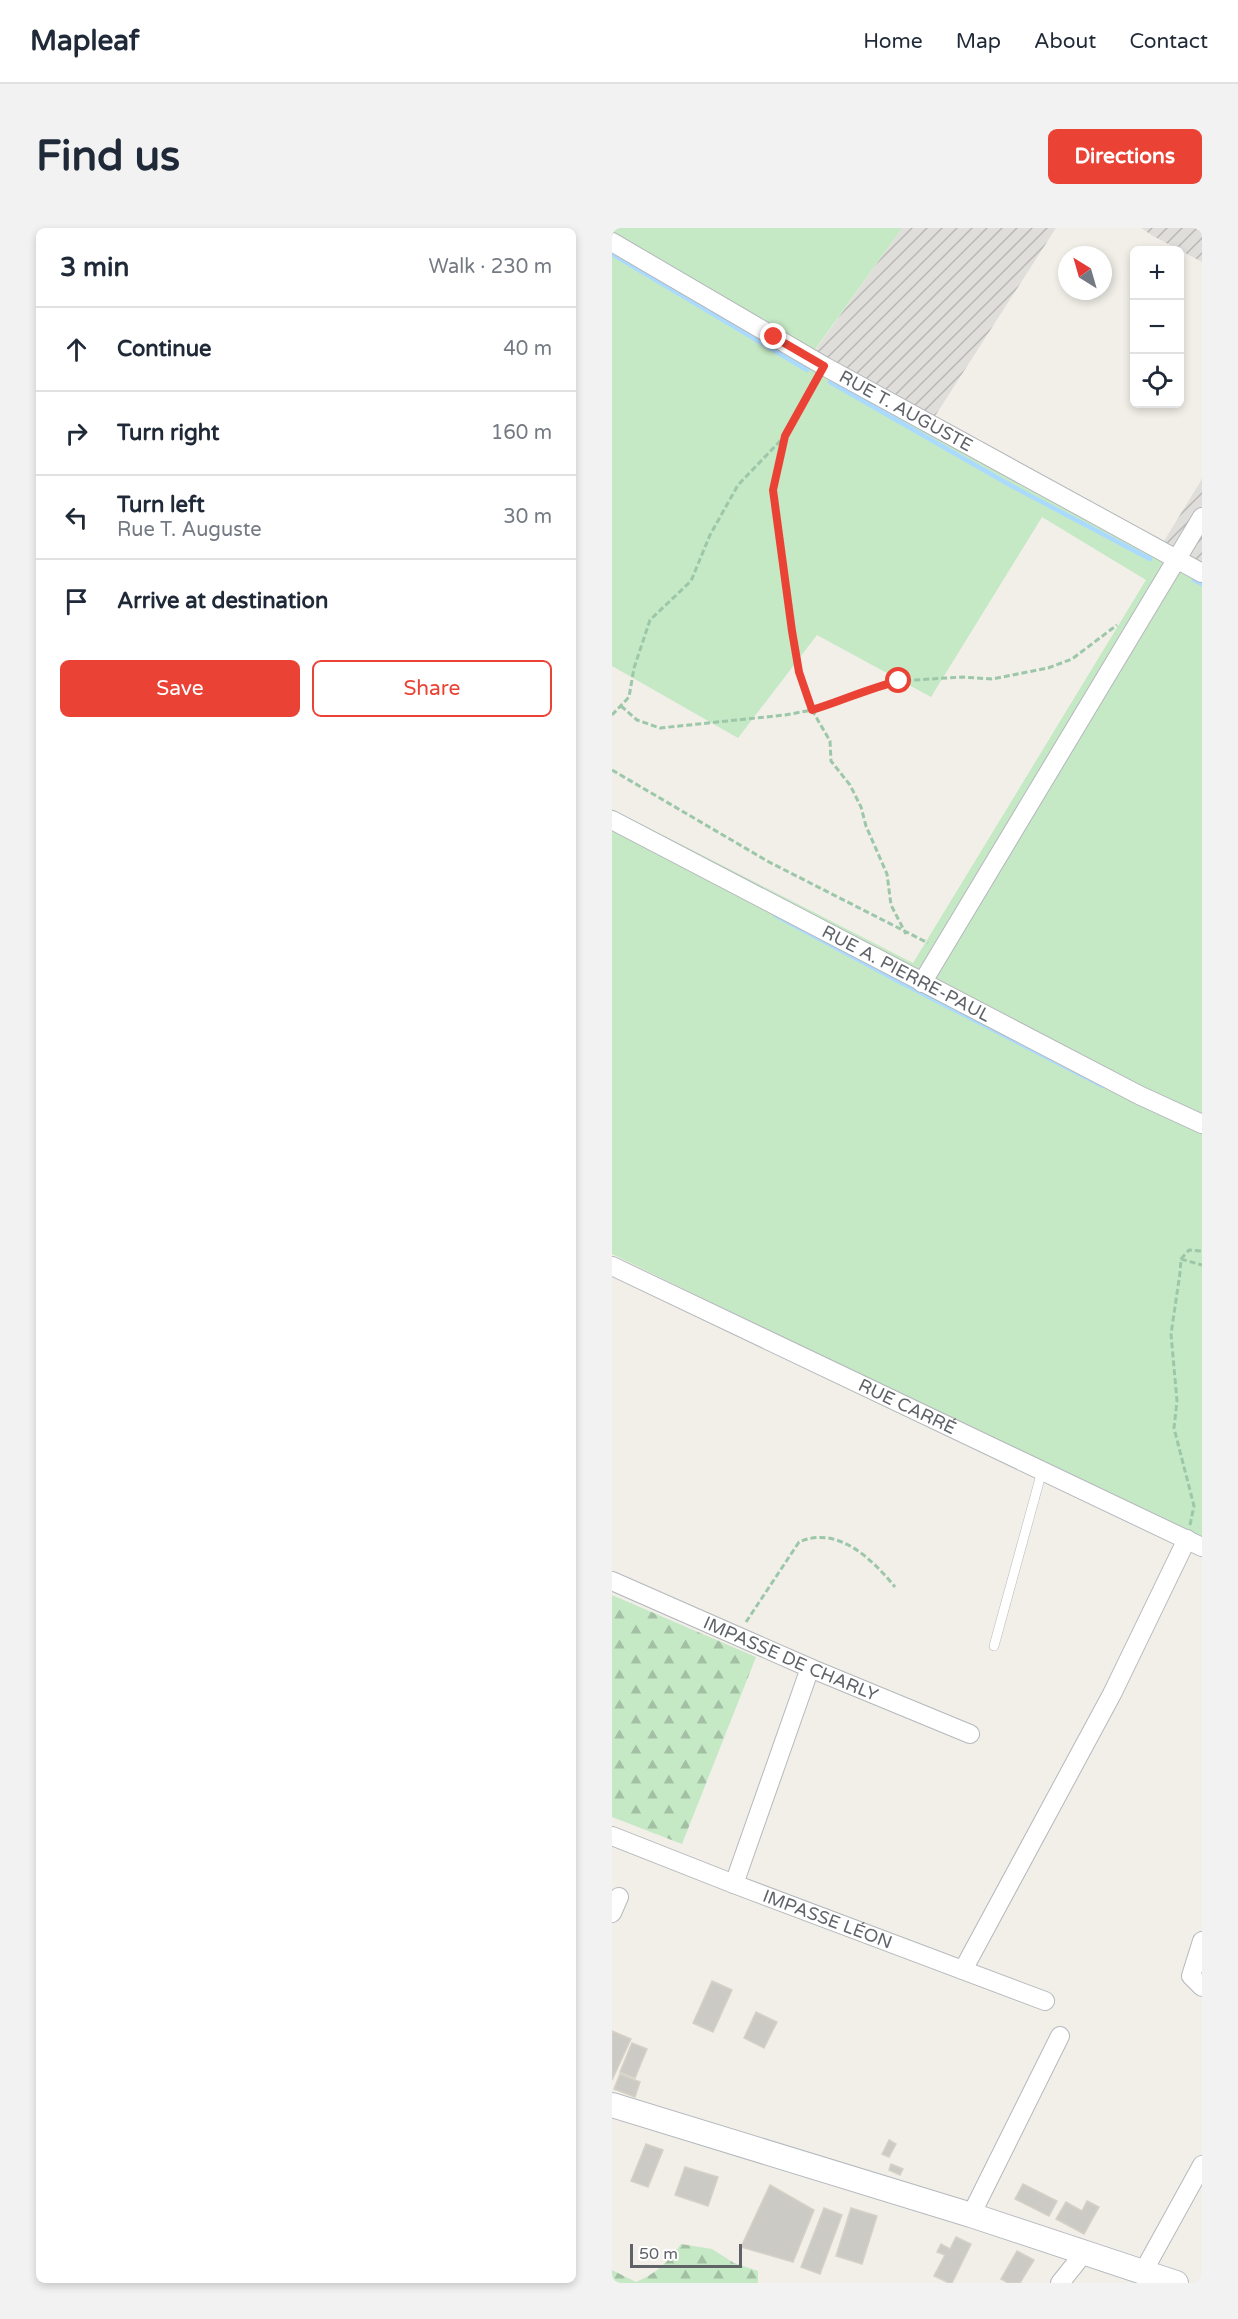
<!DOCTYPE html>
<html lang="en">
<head>
<meta charset="utf-8">
<style>
  :root { --surface:#fff; --page:#f2f2f3; --text:#1f2937; --muted:#747a83; --line:#e0e1e3; --accent:#ea4335 }
  body { margin:0; font-family:"Varela Round",sans-serif; background:var(--page); color:var(--text) }
  .controls { position:absolute; right:18px; top:18px; display:grid; overflow:hidden; border-radius:9px; box-shadow:0 3px 9px #0003 }
  .controls button { width:54px; height:54px; display:grid; place-items:center; padding:0; border:0; border-bottom:2px solid var(--line); background:var(--surface); color:var(--text); font:30px sans-serif }
  .compass { position:absolute; left:446px; top:18px; width:54px; height:54px; border-radius:50%; background:var(--surface); box-shadow:0 3px 9px #0003; rotate:323deg }
  .scale { position:absolute; left:18px; bottom:15px; width:112px; box-sizing:border-box; padding-left:6px; border:3px solid #5f6368; border-top:0; font-size:16px; line-height:21px; white-space:nowrap; color:#5f6368; -webkit-text-stroke:4px #fff; paint-order:stroke }
  .stop { position:absolute; width:18px; height:18px; margin:-14px; border:4px solid #ea4335; border-radius:50%; background:#fff }
  .stop.end { background:#ea4335; border-color:#fff; box-shadow:0 2px 6px #0008 }
  .list { margin:0; padding:0; list-style:none }
  h2 { display:flex; justify-content:space-between; align-items:center; height:78px; margin:0; padding:0 24px; font-size:26px }
  h2 small { font-size:20px; font-weight:400; color:var(--muted) }
  .list li { display:grid; grid-template-columns:39px 1fr auto; gap:18px; align-items:center; box-sizing:border-box; height:84px; padding:0 24px; border-top:2px solid var(--line) }
  .list b { display:block; font-size:22px; white-space:nowrap }
  .list p { margin:0; font-size:20px; white-space:nowrap; color:var(--muted) }
  .list em { font-size:20px; font-style:normal; color:var(--muted) }
  .actions { display:flex; gap:12px; padding:18px 24px }
  .actions a { flex:1; padding:14px 0; border:2px solid var(--accent); border-radius:9px; text-align:center; font-size:21px; color:var(--accent) }
  .actions .main { background:var(--accent); color:#fff }
  .icon { flex:none; width:33px; height:33px; fill:none; stroke:currentColor; stroke-width:2; stroke-linecap:round; stroke-linejoin:round }
  .map { position:relative; flex:none; width:590px; height:2055px; overflow:hidden; border-radius:9px }
  header { display:flex; align-items:center; gap:36px; box-sizing:border-box; height:84px; padding:0 30px; background:var(--surface); border-bottom:2px solid var(--line) }
  header strong { font-size:28px }
  nav { display:flex; gap:33px; margin-inline-start:auto; font-size:21px }
  .intro { display:flex; align-items:center; justify-content:space-between; box-sizing:border-box; height:144px; padding:0 36px }
  h1 { margin:0; font-size:42px }
  .button { padding:15px 27px; border-radius:9px; background:var(--accent); color:#fff; font-size:21px; font-weight:700 }
  main { display:flex; gap:36px; padding:0 36px }
  aside { flex:1; background:var(--surface); border-radius:9px; box-shadow:0 3px 9px #0003 }
  .map>svg:first-child { display:block }
  .industrial { fill:url(#industrial-furrows) }
  .green { fill:#c5e8c5 }
  .forest { fill:url(#forest-firs) }
  .lines { fill:none; stroke-linecap:round; stroke-linejoin:round }
  .stream { stroke:#aadaff; stroke-width:4.5 }
  .building { fill:#cccac5; stroke:#d6d1c6; stroke-width:1.5 }
  .service-casing { stroke:#b5b8bc; stroke-width:10 }
  .minor-casing { stroke:#b5b8bc; stroke-width:20 }
  .secondary-casing { stroke:#b6babf; stroke-width:26 }
  .path { stroke:#9cc7a9; stroke-width:3; stroke-dasharray:6 3; stroke-linecap:butt }
  .service { stroke:#fff; stroke-width:9 }
  .minor { stroke:#fff; stroke-width:18 }
  .secondary { stroke:#fff; stroke-width:24 }
  .route { stroke:#ea4335; stroke-width:8 }
  .labels { text-anchor:middle; stroke-width:5; stroke-linejoin:round; paint-order:stroke }
  .street-label { font-size:18px; fill:#5f6368; stroke:#fff }
</style>
</head>
<body>
<header>
<strong>Mapleaf</strong>
<nav><a>Home</a><a>Map</a><a>About</a><a>Contact</a></nav>
</header>
<div class="intro"><h1>Find us</h1><a class="button">Directions</a></div>
<main>
<aside>
<h2>3 min<small>Walk · 230 m</small></h2>
<ul class="list">
<li><svg class="icon" aria-label="ahead" viewBox="0 0 24 24"><path d="M12 20V5M6 11l6-6 6 6"/></svg><div><b>Continue</b></div><em>40 m</em></li>
<li><svg class="icon" aria-label="right" viewBox="0 0 24 24"><path d="M7 20v-9h11M14 6l5 5-5 5"/></svg><div><b>Turn right</b></div><em>160 m</em></li>
<li><svg class="icon" aria-label="left" viewBox="0 0 24 24"><path d="M17 20v-9H6M10 6l-5 5 5 5"/></svg><div><b>Turn left</b><p>Rue T. Auguste</p></div><em>30 m</em></li>
<li><svg class="icon" aria-label="arrive" viewBox="0 0 24 24"><path d="M6 21V4h12l-3 4 3 4H6"/></svg><div><b>Arrive at destination</b></div></li>
</ul>
<div class="actions"><a class="main">Save</a><a>Share</a></div>
</aside>
<div class="map">
<svg width="590" height="2055" viewBox="0 0 590 2055">
  <defs>
    <pattern id="industrial-furrows" width="10" height="10" patternUnits="userSpaceOnUse" patternTransform="scale(1.5)"><rect width="10" height="10" fill="#e0deda"/><path d="M-1 1l2-2M0 10L10 0M9 11l2-2" fill="none" stroke="#b9b8b5"/></pattern>
    <pattern id="forest-firs" width="22" height="20" patternUnits="userSpaceOnUse" patternTransform="scale(1.5)"><rect width="22" height="20" fill="#c5e8c5"/><path d="M5 1l3.5 6h-7zM16 11l3.5 6h-7z" fill="#a3c0a4"/></pattern>
  </defs>
  <rect width="100%" height="100%" fill="#f1efe8"/>
  <path class="industrial" d="M290 0H444L323 188 552 313 590 251V337L202 124Z
    M529 0H590V34L541 8Z"/>
  <path class="green" d="M0 0H290L202 123 590 337V1313L0 1026V581L301 735 534 352 430 289 319 469 205 407 126 510 0 438Z"/>
  <path class="forest" d="M0 1367 144 1429 70 1616 0 1589Z
    M69 2016 100 2021 122 2035 146 2043V2055H0V2042L24 2054C44 2046 57 2033 69 2016Z"/>
  <g class="lines">
    <path class="stream" d="M0 26 195 142
      M218 154 398 257 538 331
      M582 352 590 356
      M163 687 288 754 491 858"/>
  </g>
  <path class="building" d="M100 1753 120 1762 101 1804 81 1795Z
    M144 1784 165 1794 152 1820 132 1810Z
    M0 1803 19 1811 0 1852Z
    M20 1815 35 1821 23 1850 8 1844Z
    M8 1846 28 1854 23 1869 2 1861Z
    M277 1912 284 1916 277 1929 270 1926Z
    M34 1916 51 1922 36 1959 19 1953Z
    M279 1936 291 1941 288 1947 277 1942Z
    M73 1939 106 1949 96 1978 63 1967Z
    M411 1956 445 1973 437 1988 403 1971Z
    M158 1957 202 1982 181 2034 129 2019Z
    M475 1973 487 1979 472 2006 444 1991 454 1974 470 1983Z
    M212 1980 230 1987 208 2046 189 2039Z
    M239 1980 265 1988 250 2036 224 2028Z
    M344 2009 359 2016 340 2055H337L322 2048 333 2027 325 2024 329 2016 338 2021Z
    M405 2023 422 2032 408 2055H396L389 2051Z"/>
  <g class="lines">
    <g class="service-casing">
      <path id="service" d="M382 1418 430 1243"/>
    </g>
    <g class="minor-casing">
      <g id="minor">
        <path id="s1" d="M0 14 212 138 590 345"/>
        <path id="s2" d="M0 592 527 867 590 896"/>
        <path d="M310 755 590 289"/>
        <path id="s3" d="M0 1038 590 1319"/>
        <path id="s4" d="M0 1353 198 1440 358 1506"/>
        <path id="s5" d="M0 1608 122 1656 433 1773"/>
        <path d="M122 1656 198 1440"/>
        <path d="M0 1685 7 1669"/>
        <path d="M590 1713 579 1748 590 1759"/>
        <path d="M351 1742 500 1466 575 1311"/>
        <path d="M359 1987 448 1808"/>
        <path d="M531 2044 590 1937"/>
        <path d="M448 2055 472 2025"/>
      </g>
    </g>
    <g class="secondary-casing">
      <path id="secondary" d="M0 1877 359 1987 564 2055"/>
    </g>
    <path class="path" d="M173 208 161 262 180 403 187 444 200 482 218 513 219 533 238 557 249 579 254 598 275 646 279 677 294 706
      M9 478 25 492 48 500 173 487 200 482 236 471 259 460 287 453 350 449 380 451 436 440 460 431 505 397
      M0 487 17 469 22 440 38 392 79 353 98 307 126 257 173 208 205 150
      M0 542 157 634 316 715
      M569 1031 590 1037
      M578 1297 582 1278 562 1200 565 1173 559 1106 568 1045 569 1031 577 1022 590 1023
      M134 1394 187 1314C226 1297 260 1331 283 1359"/>
    <use href="#service" class="service"/>
    <use href="#minor" class="minor"/>
    <use href="#secondary" class="secondary"/>
  </g>
  <g class="lines">
    <path class="route" d="M162 109 212 138 173 208 161 262 180 403 187 444 200 482C230 473 257 460 287 453"/>
  </g>
  <g class="labels">
    <g class="street-label">
      <text dy="6" stroke="none"><textPath href="#s1" startOffset="339">RUE T. AUGUSTE</textPath></text>
      <text dy="6" stroke="none"><textPath href="#s2" startOffset="332">RUE A. PIERRE-PAUL</textPath></text>
      <text dy="6" stroke="none"><textPath href="#s3" startOffset="327">RUE CARRÉ</textPath></text>
      <text dy="6" stroke="none"><textPath href="#s4" startOffset="195">IMPASSE DE CHARLY</textPath></text>
      <text dy="6" stroke="none"><textPath href="#s5" startOffset="231">IMPASSE LÉON</textPath></text>
    </g>
  </g>
</svg>
<div class="controls">
<button>+</button>
<button>−</button>
<button><svg class="icon" aria-label="locate" viewBox="0 0 24 24"><circle cx="12" cy="12" r="6"/><path d="M12 2v4M12 18v4M2 12h4M18 12h4"/></svg></button>
</div>
<svg class="compass" viewBox="-18 -18 36 36"><path d="M0-13l5 13h-10z" fill="#e53935"/><path d="M0 13l5-13h-10z" fill="#747a83"/></svg>
<div class="scale">50 m</div>
<div class="stop" style="left:287px;top:453px"></div>
<div class="stop end" style="left:162px;top:109px"></div>
</div>
</main>
</body>
</html>
